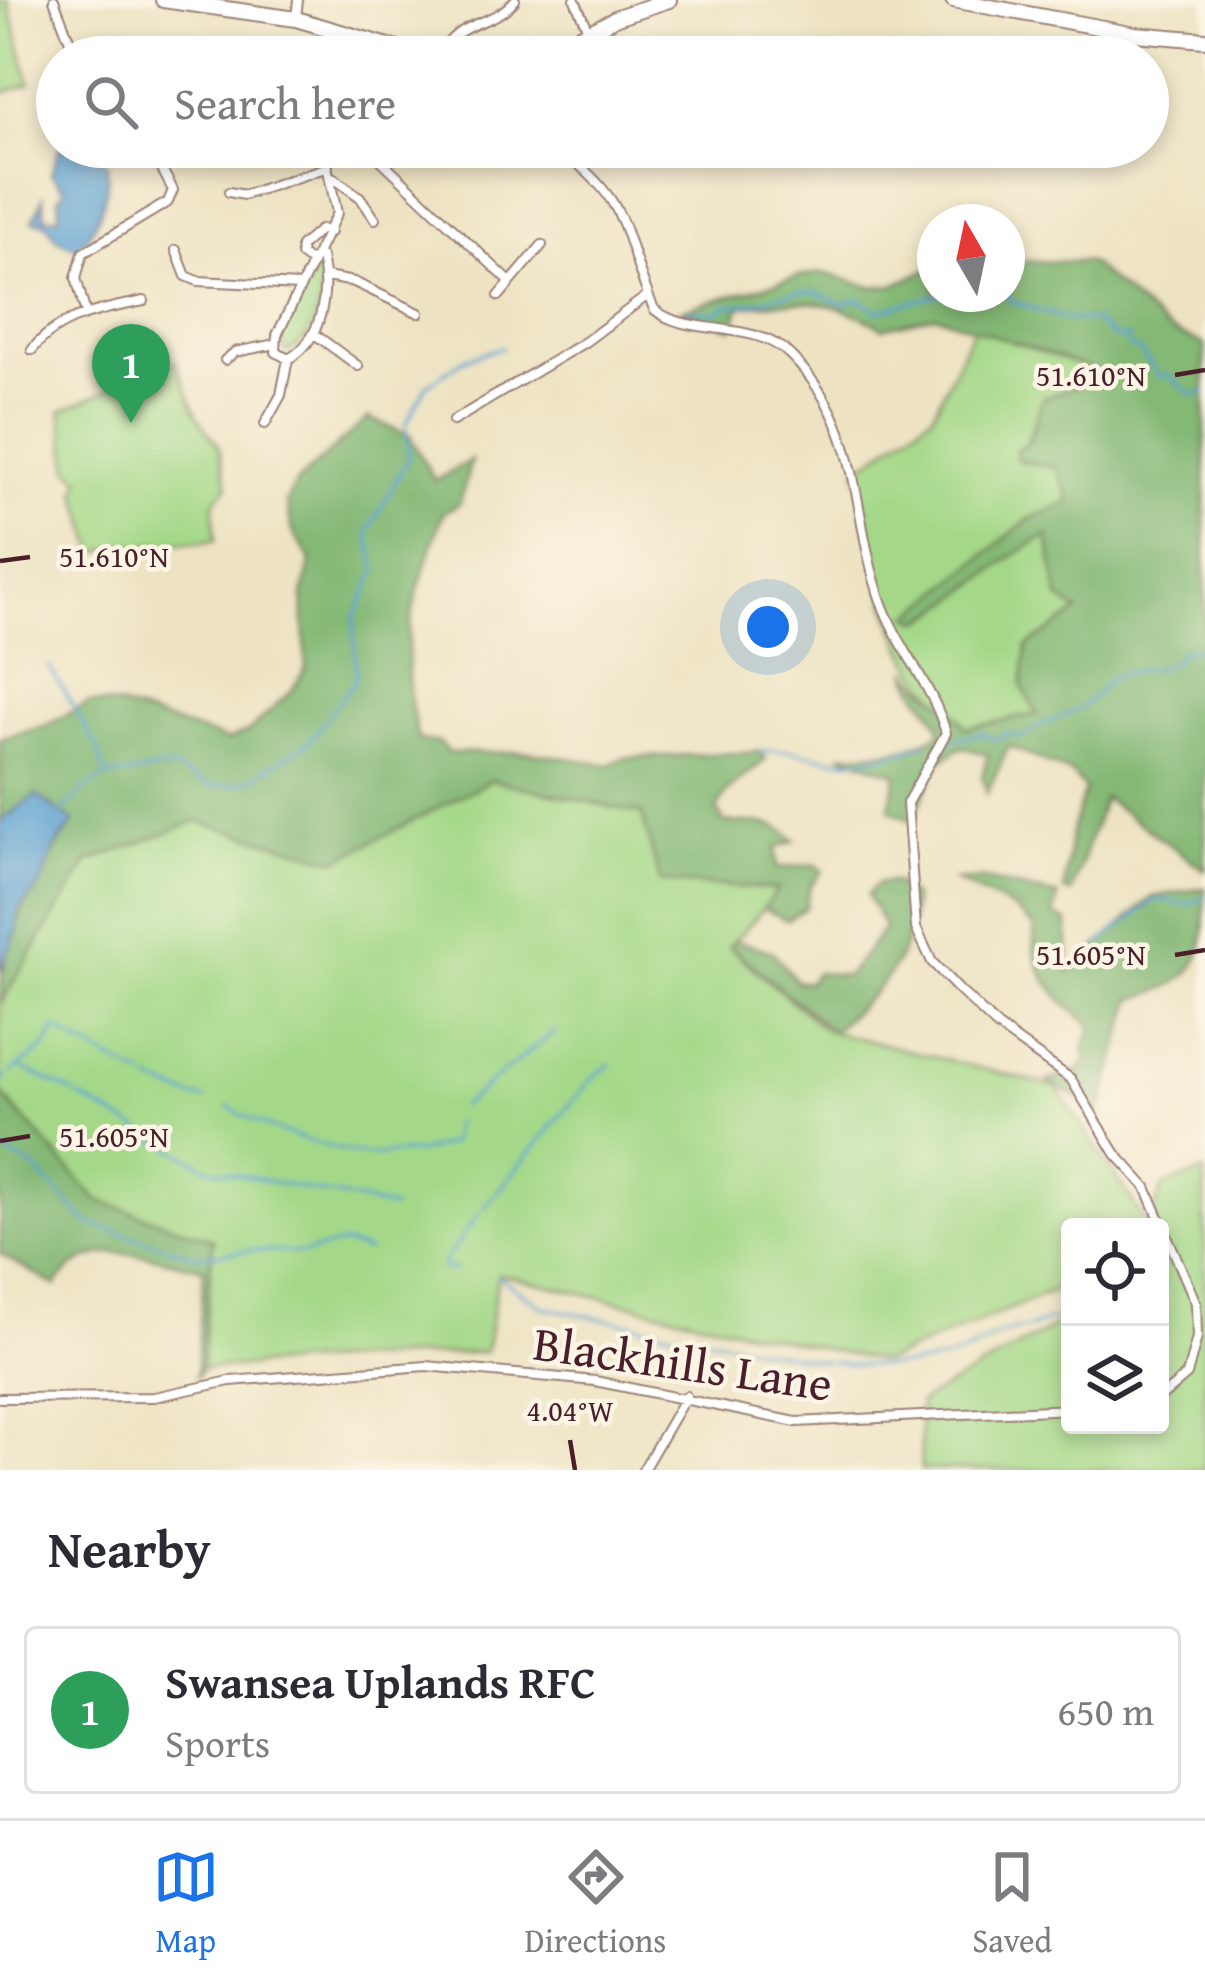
<!DOCTYPE html>
<html lang="en">
<head>
<meta charset="utf-8">
<style>
  :root { --surface:#fff; --page:#f7f7f7; --text:#2b2b33; --muted:#7c7c81; --line:#e1e1e2; --accent:#1a73e8 }
  body { margin:0; font-family:"Gentium Book Plus",serif; background:var(--page); color:var(--text) }
  .controls { position:absolute; right:36px; bottom:36px; display:grid; overflow:hidden; border-radius:12px; box-shadow:0 6px 18px #0003 }
  .controls button { width:108px; height:108px; display:grid; place-items:center; padding:0; border:0; border-bottom:3px solid var(--line); background:var(--surface); color:var(--text); font:60px sans-serif }
  .compass { position:absolute; left:917px; top:204px; width:108px; height:108px; border-radius:50%; background:var(--surface); box-shadow:0 6px 18px #0003; rotate:351deg }
  .you { position:absolute; left:768px; top:627px; width:42px; height:42px; margin:-30px; border:9px solid #fff; border-radius:50%; background:#1a73e8; box-shadow:0 0 0 18px #1a73e833 }
  .badge { display:grid; place-items:center; width:78px; height:78px; border-radius:50%; background:var(--accent); color:#fff; font-size:39px; font-weight:700 }
  .pin { position:absolute; translate:-50% -99px; filter:drop-shadow(0 3px 6px #0008) }
  .pin::after { content:''; position:absolute; top:63px; width:42px; height:36px; background:inherit; clip-path:polygon(0 0,100% 0,50% 100%) }
  .list { margin:0; padding:0; list-style:none }
  h2 { display:flex; justify-content:space-between; align-items:center; height:156px; margin:0; padding:0 48px; font-size:51px }
  h2 small { font-size:39px; font-weight:400; color:var(--muted) }
  .list li { display:grid; grid-template-columns:78px 1fr auto; gap:36px; align-items:center; box-sizing:border-box; height:168px; margin:0 24px 24px; padding:0 24px; border:3px solid var(--line); border-radius:12px }
  .list b { display:block; font-size:45px; white-space:nowrap }
  .list p { margin:0; font-size:39px; white-space:nowrap; color:var(--muted) }
  .list em { font-size:39px; font-style:normal; color:var(--muted) }
  .icon { flex:none; width:66px; height:66px; fill:none; stroke:currentColor; stroke-width:2; stroke-linecap:round; stroke-linejoin:round }
  .map { position:relative; flex:none; width:1205px; height:1470px; overflow:hidden }
  .search { position:absolute; background:var(--surface); box-shadow:0 6px 18px #0003; left:36px; right:36px; top:36px; height:132px; display:flex; align-items:center; gap:30px; box-sizing:border-box; padding:0 42px; border-radius:66px; color:var(--muted); font-size:45px }
  .sheet { height:348px; background:var(--surface) }
  nav { display:flex; justify-content:space-around; align-items:center; box-sizing:border-box; height:168px; border-top:3px solid var(--line); background:var(--surface); font-size:33px; color:var(--muted) }
  nav a { display:grid; justify-items:center; gap:6px }
  nav .on { color:var(--accent) }
  .map>svg:first-child { display:block }
  .green { fill:#a4d888; stroke:#777c5a; stroke-width:3 }
  .forest { fill:#83b874; stroke:#666c50; stroke-width:3 }
  .water { fill:#5da2d2; stroke:#54607e; stroke-width:3 }
  .lines { fill:none; stroke-linecap:round; stroke-linejoin:round }
  .stream { stroke:#5da2d2; stroke-width:3 }
  .street-casing { stroke:#9c8177; stroke-width:12 }
  .primary-casing { stroke:#9c8177; stroke-width:18 }
  .street { stroke:#fff; stroke-width:8 }
  .primary { stroke:#fff; stroke-width:14 }
  .ticks { fill:none; stroke:#4a1f2b; stroke-width:4.5 }
  .labels { text-anchor:middle; stroke-width:9; stroke-linejoin:round; paint-order:stroke }
  .street-label { font-size:48px; fill:#4a1f2b; stroke:#fcf5e5 }
  .ticks-label { font-size:30px; text-anchor:middle; fill:#4a1f2b; stroke:#fcf5e5; stroke-width:9; stroke-linejoin:round; paint-order:stroke }
</style>
</head>
<body>
<div class="map">
<svg width="1205" height="1470" viewBox="0 0 1205 1470">
  <rect width="100%" height="100%" fill="#fcf5e5"/>
  <filter id="ink" filterUnits="userSpaceOnUse"><feTurbulence type="fractalNoise" baseFrequency=".00833" numOctaves="2"/><feDisplacementMap in="SourceGraphic" scale="24" xChannelSelector="R" yChannelSelector="G"/><feConvolveMatrix kernelMatrix="1 2 1 2 8 2 1 2 1" color-interpolation-filters="sRGB"/></filter>
  <filter id="wash" filterUnits="userSpaceOnUse"><feTurbulence type="fractalNoise" baseFrequency=".004" numOctaves="4" result="noise"/><feDisplacementMap in="SourceGraphic" scale="48" xChannelSelector="R" yChannelSelector="G"/><feGaussianBlur stdDeviation="2.7" result="paint"/><feColorMatrix in="noise" values="0 0 0 0 0 0 0 0 0 0 0 0 0 0 0 0 0 1.4 0 .05"/><feComposite in="paint" operator="in"/></filter>
  <g filter="url(#wash)">
    <rect width="100%" height="100%" fill="#ede3c3"/>
    <path class="green" d="M0 0H8L30 84 0 94Z
      M318 264C328 290 316 341 287 352L279 338Z
      M973 328 1095 370 1086 384C1032 397 1041 419 1018 460L1058 467 1071 502 1029 519 911 616C968 602 996 560 1048 536L1059 598 1079 612 1022 686 1038 714 966 728C952 707 940 703 929 689 879 626 876 544 857 470L933 414Z
      M175 361 198 417 218 445 228 486 214 502 215 541 120 546 96 553 77 492 81 479 70 470 61 411Z
      M491 779 643 814 661 882 780 890 729 947 825 1030 1056 1087 1149 1227H1070V1284L883 1362 498 1274 486 1352 201 1369 213 1239 97 1201 0 1092V1004L88 862 197 820 337 860Z
      M1205 1172V1470H921L920 1402 1070 1318V1425H1160V1227H1155L1152 1216 1163 1186Z"/>
    <path class="forest" d="M1007 261 1088 262 1169 330 1205 345V870L1104 798 1071 893 1064 891 1071 833 1085 789 1072 774 1009 746 987 793 982 777 988 755 962 747 938 762 913 821 890 809 897 774 840 754C877 753 910 753 941 732 935 707 911 696 909 672 929 698 944 695 966 728L1037 714 1022 686 1027 646 1078 612 1059 598 1048 536C1001 557 966 597 921 621L910 616 1029 519 1070 502 1058 468 1017 460 1016 450 1028 442 1043 397 1086 384 1094 370 936 315 883 328C830 296 800 300 741 306L732 328 681 310 800 276 823 273 872 287 894 285 935 266V294H1007Z
      M368 418 409 435 435 481 471 460 460 503 443 513C411 607 396 641 418 740L440 743 449 753 529 752 610 765 623 758 760 752 766 759 727 791 717 809 723 822C753 826 773 816 795 841L776 848 777 868 816 865 823 871 810 886 805 908 787 920 763 908 778 889 660 882 642 814 491 780 337 860 197 821 88 862 0 1004C0 938 37 876 74 822L36 795 0 821V739L45 726 89 703 119 706 227 740 248 732 293 689 306 667 303 595 311 560 293 532 286 502 297 482Z
      M980 879 1058 896 1054 915 1068 922V972L1153 897 1205 888C1205 959 1205 979 1133 999L1100 1112 1048 1081 1076 1072 1088 1061 1084 1049 1093 1025C1062 1005 1027 969 1035 928L1014 909 955 881Z
      M895 882 913 897C912 962 879 990 832 1031L729 946 734 940 773 952 797 982H808L817 972 847 976 885 928 867 895 878 883Z
      M0 1092 97 1200 213 1239 201 1369 196 1378 204 1269C154 1258 87 1232 56 1286L0 1254Z"/>
    <path class="water" d="M60 147 89 148 107 163C111 192 97 229 77 248L57 239 46 223 33 221 43 198 45 218 60 216 59 198 65 189 51 174Z
      M36 795 74 822 56 846 40 885 18 911 17 930 0 972V821Z"/>
    <g class="lines">
      <path class="stream" d="M979 294H985
        M989 294H1010L1011 301 1068 320 1095 321 1115 338 1128 337V347L1139 350 1160 377 1167 374 1193 395 1205 392
        M679 317 691 310 716 313 727 305C757 307 786 288 815 292 822 293 835 302 843 304L859 299 878 311 940 294
        M49 666 97 747 106 775
        M950 740 983 733 991 740 1009 733 1021 739C1044 718 1070 718 1087 703 1101 691 1106 678 1124 673 1143 667 1170 674 1181 651L1205 647
        M760 752C793 747 804 755 835 759 865 763 901 752 928 743
        M58 816 84 789 107 777 173 768 210 786 244 783 309 742 356 678 354 619 377 569 368 532 409 456 406 424 427 385 465 359 502 347
        M1099 944 1156 899 1186 904 1205 898
        M86 1046 128 1069
        M22 1068 74 1093
        M131 1071 145 1077
        M12 1072 47 1046 56 1028 83 1046
        M150 1081 188 1096
        M0 1084 7 1076
        M78 1096 208 1168 393 1208
        M191 1097 205 1099
        M229 1106C247 1124 344 1154 370 1155 386 1156 402 1151 418 1153
        M461 1106 555 1031
        M0 1151 31 1165 88 1223 198 1256 256 1250 302 1253 344 1244 368 1251
        M420 1152 451 1143 455 1121
        M484 1208 593 1077 611 1064
        M463 1235 479 1214
        M456 1269 444 1270 443 1264 461 1238
        M498 1276 543 1307 672 1332
        M1028 1328 1070 1314
        M684 1333 826 1362
        M831 1362C869 1367 917 1369 954 1357 980 1349 995 1331 1024 1329"/>
    </g>
  </g>
  <g filter="url(#ink)">
    <g class="lines">
      <g class="street-casing">
        <path id="street" d="M54 0 76 57
          M575 0 588 30
          M296 18 298 0
          M361 57 366 38
          M439 57C460 16 490 29 515 0
          M367 147 509 281
          M556 147C635 204 619 230 654 309 685 337 755 319 790 355 865 428 850 513 881 601 898 648 933 686 946 733L907 803 916 928 932 962 959 990 998 1027 1071 1079 1116 1154 1146 1187 1196 1303 1197 1337 1187 1375 1160 1398
          M332 177 360 197 375 219
          M229 192 244 195 328 167
          M176 250 186 276 198 281 300 286
          M312 263 301 255V246L321 229 330 232
          M326 277 354 282 419 313
          M499 296 542 245
          M86 314 76 278 83 253 168 202 173 190 150 147
          M313 333 358 366
          M32 350C58 316 103 309 144 301
          M288 359 276 352 277 335 337 213 326 161 330 147
          M288 359C323 341 329 291 321 257
          M225 360 235 352 276 344
          M453 421 585 342 648 295
          M265 424 281 395 288 359
          M0 1398 154 1397 230 1381 426 1366 595 1381 796 1422 1070 1409
          M643 1470 686 1396"/>
      </g>
      <g class="primary-casing">
        <path id="primary" d="M163 0 296 19 426 57
          M953 0 1135 34 1205 40
          M540 57 617 17 669 0"/>
      </g>
      <use href="#street" class="street"/>
      <use href="#primary" class="primary"/>
    </g>
  </g>
  <path class="ticks" d="M1175 375 1205 370M0 561 30 557M1175 955 1205 950M0 1141 30 1136M570 1440 575 1470"/>
  <g class="labels">
    <g class="street-label">
      <text transform="translate(683 1363) rotate(8)" y="17">Blackhills Lane</text>
    </g>
  </g>
  <g class="ticks-label">
    <text x="1091" y="386">51.610°N</text>
    <text x="114" y="567">51.610°N</text>
    <text x="1091" y="965">51.605°N</text>
    <text x="114" y="1147">51.605°N</text>
    <text x="570" y="1421">4.04°W</text>
  </g>
</svg>
<div class="controls">
<button><svg class="icon" aria-label="locate" viewBox="0 0 24 24"><circle cx="12" cy="12" r="6"/><path d="M12 2v4M12 18v4M2 12h4M18 12h4"/></svg></button>
<button><svg class="icon" aria-label="layers" viewBox="0 0 24 24"><path d="M12 4l9 5-9 5-9-5zM3 14l9 5 9-5"/></svg></button>
</div>
<svg class="compass" viewBox="-18 -18 36 36"><path d="M0-13l5 13h-10z" fill="#e53935"/><path d="M0 13l5-13h-10z" fill="#7c7c81"/></svg>
<div class="you"></div>
<div class="pin badge" style="left:131px;top:423px;background:#2e9e5b">1</div>
<div class="search"><svg class="icon" aria-label="search" viewBox="0 0 24 24"><circle cx="10" cy="10" r="6"/><path d="M15 15l6 6"/></svg>Search here</div>
</div>
<section class="sheet">
<h2>Nearby<small></small></h2>
<ul class="list">
<li><span class="badge" style="background:#2e9e5b">1</span><div><b>Swansea Uplands RFC</b><p>Sports</p></div><em>650 m</em></li>
</ul>
</section>
<nav>
<a class="on"><svg class="icon" aria-label="map" viewBox="0 0 24 24"><path d="M3 6l6-2 6 2 6-2v14l-6 2-6-2-6 2zM9 4v14M15 6v14"/></svg>Map</a>
<a><svg class="icon" aria-label="directions" viewBox="0 0 24 24"><path d="M12 3l9 9-9 9-9-9zM9 14v-3h6M13 9l2 2-2 2"/></svg>Directions</a>
<a><svg class="icon" aria-label="saved" viewBox="0 0 24 24"><path d="M7 4h10v16l-5-4-5 4z"/></svg>Saved</a>
</nav>
</body>
</html>
